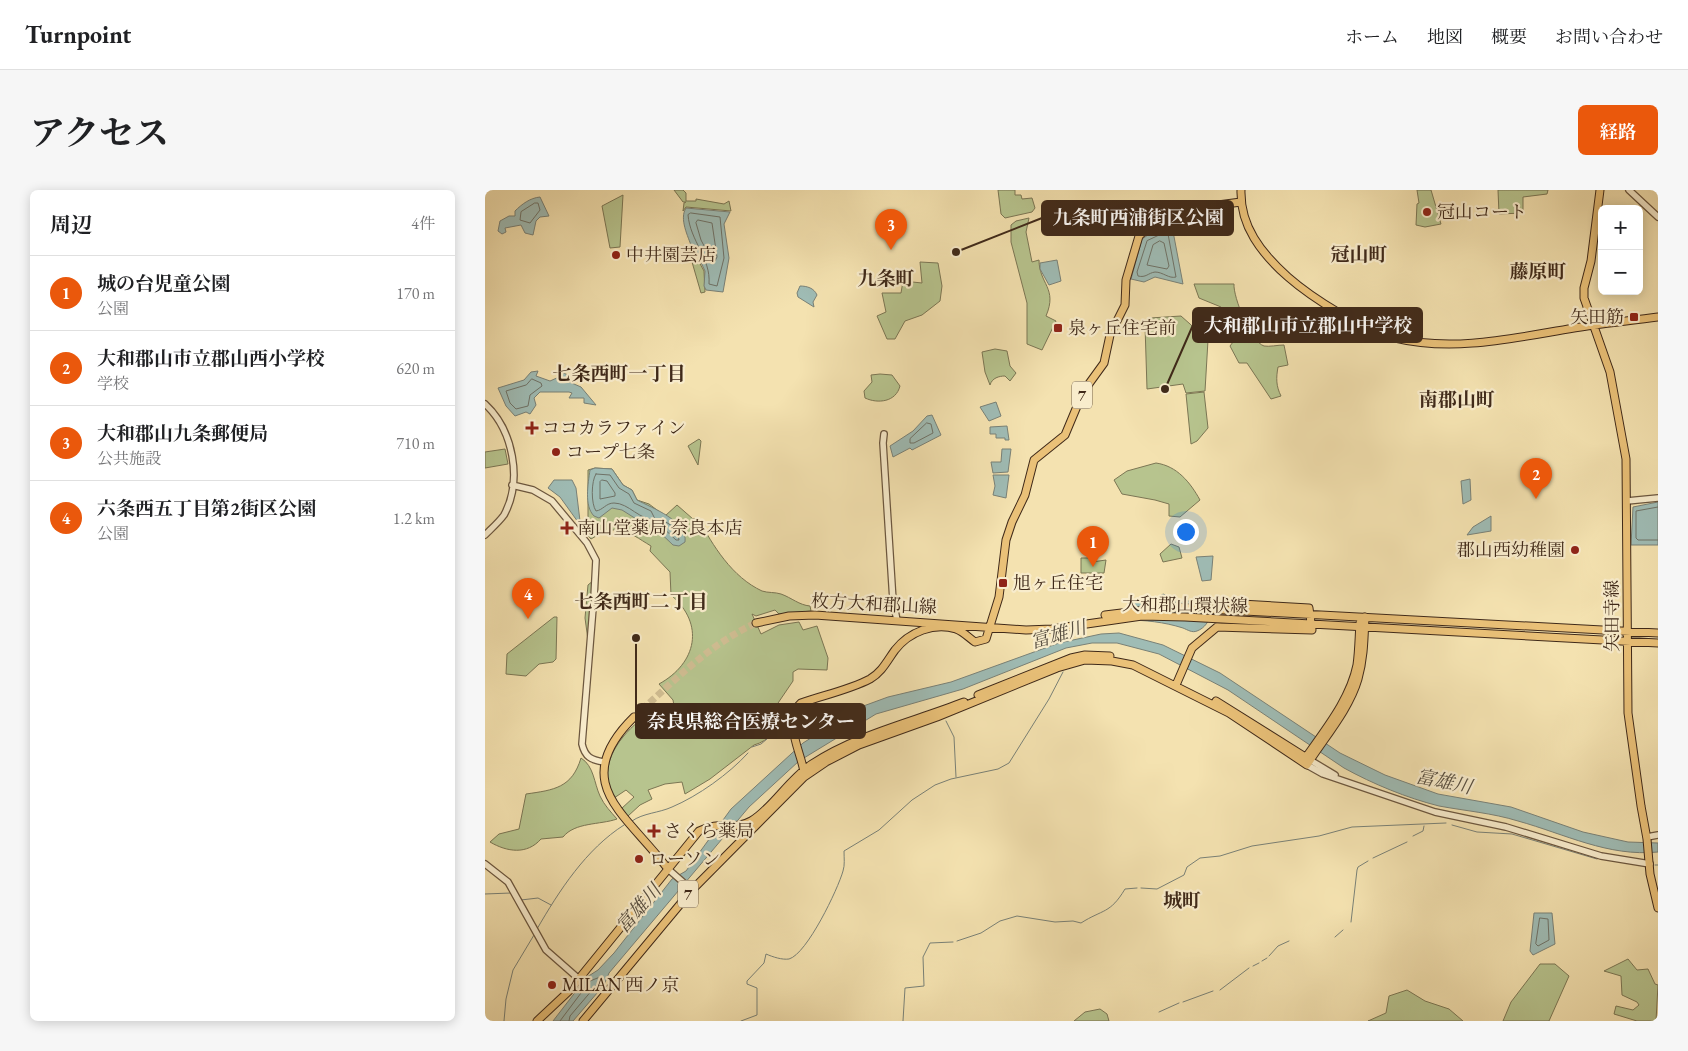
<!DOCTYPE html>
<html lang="ja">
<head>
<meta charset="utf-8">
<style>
  :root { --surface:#fff; --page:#f6f6f6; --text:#202124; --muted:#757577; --line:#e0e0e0; --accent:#ea580c }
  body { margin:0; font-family:"EB Garamond","Noto Serif JP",serif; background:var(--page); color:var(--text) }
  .controls { position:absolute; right:15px; top:15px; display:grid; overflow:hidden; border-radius:8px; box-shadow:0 2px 12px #0003 }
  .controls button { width:45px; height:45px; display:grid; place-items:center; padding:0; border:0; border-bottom:1px solid var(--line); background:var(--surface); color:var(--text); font:25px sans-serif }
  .you { position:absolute; left:700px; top:341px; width:18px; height:18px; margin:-12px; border:4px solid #fff; border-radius:50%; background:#1a73e8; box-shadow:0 0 0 8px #1a73e833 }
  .badge { display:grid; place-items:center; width:32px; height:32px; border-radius:50%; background:var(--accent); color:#fff; font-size:16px; font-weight:700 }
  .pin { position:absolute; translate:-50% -41px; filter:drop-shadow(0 1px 2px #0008) }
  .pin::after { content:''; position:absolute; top:26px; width:18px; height:15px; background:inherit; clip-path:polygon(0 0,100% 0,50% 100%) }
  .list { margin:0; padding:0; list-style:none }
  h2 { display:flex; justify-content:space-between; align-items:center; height:65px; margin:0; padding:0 20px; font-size:21px }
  h2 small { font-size:16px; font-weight:400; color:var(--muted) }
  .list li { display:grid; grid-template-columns:32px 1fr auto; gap:15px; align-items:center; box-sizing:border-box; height:75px; padding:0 20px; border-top:1px solid var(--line) }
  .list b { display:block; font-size:19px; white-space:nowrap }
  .list p { margin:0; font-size:16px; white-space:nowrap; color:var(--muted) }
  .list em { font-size:16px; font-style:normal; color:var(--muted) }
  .map { position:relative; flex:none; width:1173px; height:831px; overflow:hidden; border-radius:8px }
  header { display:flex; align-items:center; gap:30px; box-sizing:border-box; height:70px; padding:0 25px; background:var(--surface); border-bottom:1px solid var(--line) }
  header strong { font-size:24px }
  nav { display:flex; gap:28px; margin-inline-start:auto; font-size:18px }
  .intro { display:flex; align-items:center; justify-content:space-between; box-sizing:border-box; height:120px; padding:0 30px }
  h1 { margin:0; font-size:35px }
  .button { padding:12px 22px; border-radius:8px; background:var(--accent); color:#fff; font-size:18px; font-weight:700 }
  main { display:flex; gap:30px; padding:0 30px }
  aside { flex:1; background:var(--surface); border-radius:8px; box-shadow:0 2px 12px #0003 }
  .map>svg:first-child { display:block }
  .green { fill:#b7c48e; stroke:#7b7654 }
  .water { fill:#9fbcb5; stroke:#798177 }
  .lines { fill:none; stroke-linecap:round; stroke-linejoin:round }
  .shore { stroke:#6f7267; stroke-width:1 }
  .stream { stroke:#798177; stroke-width:1 }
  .major-tunnel { stroke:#d0bd92; stroke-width:7; stroke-dasharray:7 3.5; stroke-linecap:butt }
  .minor-casing { stroke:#6c573f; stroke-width:8 }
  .major-casing { stroke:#3f2919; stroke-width:9 }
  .minor { stroke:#f8eccc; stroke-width:5.5 }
  .major { stroke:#eac178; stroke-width:7 }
  .poi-dot { fill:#8f2418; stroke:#f8eccc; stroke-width:2 }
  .labels { text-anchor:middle; stroke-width:4.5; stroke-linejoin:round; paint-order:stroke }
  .shield { fill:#f8eccc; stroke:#76644f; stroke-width:1 }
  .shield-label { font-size:16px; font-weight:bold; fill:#3f2919 }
  .poi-label { font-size:18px; fill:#3f2919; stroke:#f8eccc; text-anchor:start }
  .street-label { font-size:18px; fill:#3f2919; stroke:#f8eccc }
  .neighbourhood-label { font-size:19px; font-weight:bold; fill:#3f2919; stroke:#f8eccc }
  .water-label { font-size:19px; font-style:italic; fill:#574e40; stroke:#f8eccc }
  .leader { fill:none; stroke:#3f2919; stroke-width:2 }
  .callout-dot { fill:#3f2919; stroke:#f8eccc; stroke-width:2 }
  .callout { fill:#3f2919; stroke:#3f2919; stroke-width:2 }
  .callout-label { font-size:19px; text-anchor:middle; font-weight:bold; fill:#fff }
</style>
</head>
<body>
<header>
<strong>Turnpoint</strong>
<nav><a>ホーム</a><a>地図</a><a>概要</a><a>お問い合わせ</a></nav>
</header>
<div class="intro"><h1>アクセス</h1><a class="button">経路</a></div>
<main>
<aside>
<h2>周辺<small>4件</small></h2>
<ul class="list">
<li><span class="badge">1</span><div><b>城の台児童公園</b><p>公園</p></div><em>170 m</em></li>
<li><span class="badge">2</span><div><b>大和郡山市立郡山西小学校</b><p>学校</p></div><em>620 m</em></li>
<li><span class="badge">3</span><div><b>大和郡山九条郵便局</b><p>公共施設</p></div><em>710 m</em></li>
<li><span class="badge">4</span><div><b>六条西五丁目第2街区公園</b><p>公園</p></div><em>1.2 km</em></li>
</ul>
</aside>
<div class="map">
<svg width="1173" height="831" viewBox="0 0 1173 831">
  <rect width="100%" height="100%" fill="#f4e2b0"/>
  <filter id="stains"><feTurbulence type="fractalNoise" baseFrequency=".004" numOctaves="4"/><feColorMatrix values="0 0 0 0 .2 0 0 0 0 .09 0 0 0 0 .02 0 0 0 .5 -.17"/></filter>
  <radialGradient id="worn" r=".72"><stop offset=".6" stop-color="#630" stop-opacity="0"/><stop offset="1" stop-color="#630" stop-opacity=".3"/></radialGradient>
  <path class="green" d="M189 0H198L201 3V11H211V9L239 14 244 11 246 21 201 17 198 21 199 13 201 12H198Z
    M513 0H530V5H536L537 9 547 8 550 18 547 22 520 28 516 24Z
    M932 0H946L956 34 940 37 931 35 932 14 934 13Z
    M1013 0H1063L1062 4 1038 7V23L1014 24Z
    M138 5 135 57 125 58 117 16Z
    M544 28 541 42 547 72 554 70C554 94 573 98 561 126L571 131 557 160 542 154V113L526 52V35L531 31Z
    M213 70 219 81 220 102 216 103 207 72Z
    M435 72 453 73 457 96 455 111 437 125 420 131 410 149H402L392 126 401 122 397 103H416L418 91 437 93Z
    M709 94H749C748 107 766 152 779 156 784 157 793 155 799 155L803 175 793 177C791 188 791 196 796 206L786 209 762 173H754L745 156 748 152 736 117 714 108Z
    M696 126 723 150 720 201 701 203 698 194 662 199 660 135 665 128Z
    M510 159 522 161 525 176 531 183 525 191 520 186C514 186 507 188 505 195L500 182 497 162Z
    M395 184 407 185 415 196C411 212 393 214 380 208L379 201 387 192 386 185Z
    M719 202 723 238 712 251 706 254 701 204Z
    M214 249 216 251 213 275 203 256Z
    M20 259 23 274 0 278V262Z
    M671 273C692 276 705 292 715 310L695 327 684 326V314L670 310 637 304 629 290 642 281Z
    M110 278 127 279 138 295 147 300 152 310 164 314 180 326 192 315 208 329 213 328C228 356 247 387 277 401 283 403 290 402 296 404 307 408 314 415 325 416L326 421 294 424 290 420 271 426 267 424 276 444 294 435 314 432 318 440 332 436 343 468 342 480 313 479 308 482V491L291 516 299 522C296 537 284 551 269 555L225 589 200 604 197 592 180 594 163 600 167 609 155 615 143 626 136 619 149 607 141 600 129 608C112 579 131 550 154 531L158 537 164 538 189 516 188 510 174 494C212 473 220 434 186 405L185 382 165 361 166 356C141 341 134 332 106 349L96 338 103 329V280Z
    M686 354 694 357 697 368 678 372 675 364Z
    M596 368H605L607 372 621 370 619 383H596Z
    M109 390 103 450 100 428 103 395Z
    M69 427H72L71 469 68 472 54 474 41 486 21 484 22 464Z
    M96 568C109 576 109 593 115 606 119 615 126 622 132 629 115 635 90 632 78 647L56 649C42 665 22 662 5 652L14 644 34 639 41 604C69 600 87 598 96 568Z
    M1143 769 1152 780 1163 779 1170 794 1173 795 1171 831H1152L1129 824 1131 816 1148 820 1154 815 1152 812 1137 805 1136 786 1119 781Z
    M1055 774H1070L1084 786 1064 831H1018L1026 812Z
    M922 800 940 811 964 819 978 831H883L901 823 904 806Z
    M615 819 622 824 624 831H589L600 822Z"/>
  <path class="water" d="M55 7 64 26 55 27 51 31 48 45 40 43 36 35 20 38 21 42 17 44 13 41 15 31 24 26H30V21C37 14 45 8 55 7Z
    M201 18 245 22 239 34 244 68 238 102 221 100 219 96 220 81 210 60 207 58C203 46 194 29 201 18Z
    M687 36 698 94 670 87 659 92 646 89 657 49 669 41Z
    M572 70 576 91 564 95 555 79V73Z
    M315 96C322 96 329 98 332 105L328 112 329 117 313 107 312 103Z
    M53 181 51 186 65 191 74 187 76 182 83 185 82 191 96 197 111 215 99 213V208H84L87 203 84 202H55L49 208 51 215 45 224 41 222 30 226 21 216 13 198 39 190 46 182Z
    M511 212 516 226 504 231 495 217Z
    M447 225 456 245 427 260 425 258 408 267 405 256 428 241 442 226Z
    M522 236 524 250H520V248H511V244H505V237Z
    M517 259H526L523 282 508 283 506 272H516Z
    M110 278 127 279 138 295 147 300 152 310C167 318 203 331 200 352L194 356 188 355 167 335 156 332 137 320 127 318 114 328 109 326C99 316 103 294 105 280Z
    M524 285 521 308 508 305 510 296 508 285Z
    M985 289 986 310 978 314 976 291Z
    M69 290H87L91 298 95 331 93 332 75 307 63 298Z
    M1173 312V355H1146L1148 317Z
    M1006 326V341L982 345 988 337Z
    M728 366 726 390 717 391 711 367Z
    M678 404 696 411H724L730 424H726C724 431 720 438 712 441 707 443 703 440 698 438 679 432 660 430 640 430L644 413 669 411Z
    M634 443 678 455 735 483 855 563 900 585 953 604 1026 617 1098 642 1143 652 1173 653V662C1123 667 1080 644 1033 631 1007 623 981 621 954 616 922 608 888 594 859 578L743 500 674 464 632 453H607L581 458 478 499 391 524 314 571 264 617 124 783 119 795 88 831H68L102 787 113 780 129 763 187 689 201 681 246 619 318 553 373 518 403 507 466 492 574 453 616 444Z
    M1049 723H1067L1070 754 1048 765 1045 761Z"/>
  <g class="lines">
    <path class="shore" d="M50 13H53L55 20 45 33 35 30 36 22Z
      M206 23 235 27 239 68 232 96 224 94C226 68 205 51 203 25Z
      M213 30 227 33 232 67 230 71H227L216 50 211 33Z
      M679 43 683 44 691 87C684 89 678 82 670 82 663 83 661 88 653 86L652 82 662 51Z
      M675 51 679 53 684 76 682 79 662 75 668 55Z
      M47 189 56 193 57 196 45 205 43 216 31 219 25 213 21 201 41 195Z
      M442 233 446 234 448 243 429 253H425V249Z
      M111 284 125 285 134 298 144 304 149 313 166 321 170 329C155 331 144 313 129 313 121 313 118 320 111 321 106 314 106 291 111 284Z
      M117 290 122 291 130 303V306L115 309V292Z
      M1173 317 1151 321V348L1153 350H1173
      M176 329 192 339 194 350H191L173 333V330Z
      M1055 728 1063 729 1064 750 1053 756 1051 754Z
      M75 831 105 791 115 787 114 792 85 826 84 831"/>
    <path class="stream" d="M311 531 333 524 338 527
      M461 531 469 547 471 587
      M267 557 276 554 295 538
      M147 631C158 623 174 623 187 617 213 606 244 584 263 563
      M967 635 992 642 1027 644 1112 669
      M928 646 938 641 939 636
      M888 668 922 652
      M1170 675H1173
      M656 698 672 699 699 685 702 677 715 668 735 666 767 656 834 646 867 637 961 633
      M0 704 26 703
      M36 710 53 708 66 715
      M866 732 872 680 873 677 883 671
      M52 739C74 701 101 659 139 635
      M850 747 858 740
      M472 751 496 743 515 731 532 726 570 732 588 731 596 733C618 719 625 724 640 699L652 698
      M784 766 793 756 804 751
      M777 771 782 768
      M768 776 774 773
      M735 800 764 778
      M698 812 728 801
      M674 822 694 813
      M19 831 21 809 28 780 49 745
      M256 831 272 825V798L262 794V791L279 773 281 764C288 767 297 770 304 769 322 764 353 699 358 681 360 675 359 668 359 661L394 640 427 610 450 595 466 589 513 579 524 573 564 509 578 482
      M418 831 420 798 439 796 438 767 445 753 468 752"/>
    <path class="major-tunnel" d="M149 527C188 492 223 455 271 433"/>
    <g class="minor-casing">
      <path id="minor" d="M1144 0 1173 27
        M0 214C28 240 38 290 19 325 14 332 6 339 0 345
        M399 244 398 253 408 411 412 430
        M27 295 48 300 67 311 102 353 111 370 109 408
        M1142 311 1173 308
        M108 418 97 554C100 567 106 570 119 572
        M825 570 850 585
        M822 575 838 584 950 622 1021 637 1116 666 1165 674
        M1162 647 1173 645
        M0 674 23 692 61 760 94 789
        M183 679 207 700"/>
    </g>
    <g class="major-casing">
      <path id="major" d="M756 0C755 36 776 63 803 87 827 108 879 141 910 148 976 164 1044 144 1109 135 1130 132 1152 130 1173 127
        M1115 0 1106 71 1099 98V108L1125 182 1141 269 1143 523 1156 616 1162 649 1165 684 1173 718
        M620 425 686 417 1173 443
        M271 433 304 426 330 425 541 440 567 439 657 426 700 427 1173 453
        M691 495 707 458 732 437 827 440 824 418 756 414 753 416
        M493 505 586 468 600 465 625 466
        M731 511 825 570
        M149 527C82 593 142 624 183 679
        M819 570C839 541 865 510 872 475 874 461 874 447 875 433
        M319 582C316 562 297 529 316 513 339 505 364 500 385 489 397 482 402 471 410 460 424 442 449 432 471 439 479 442 484 448 490 452L501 449 514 407 521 350 527 332 540 305 549 270 580 245 598 202 619 173 625 145 640 115 641 90 654 46 662 38 725 16 756 12
        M52 831 84 801 214 641C235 630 249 641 266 631 286 620 304 589 327 574 373 544 428 532 479 512
        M98 831 207 700 319 587 341 572 374 555 452 527 572 478 600 470 627 471 648 475 744 523 822 575C839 548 864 520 873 489 879 468 879 448 880 427"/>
    </g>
    <use href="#minor" class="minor"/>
    <use href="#major" class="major"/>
  </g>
  <g class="poi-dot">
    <circle cx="942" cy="22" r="5"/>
    <circle cx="131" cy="65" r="5"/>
    <rect x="1144" y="122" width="10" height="10" rx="2.5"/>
    <rect x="568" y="133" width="10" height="10" rx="2.5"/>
    <path d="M44.5 230.5h5v5h5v5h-5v5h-5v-5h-5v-5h5z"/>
    <circle cx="71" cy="262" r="5"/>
    <path d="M79.5 330.5h5v5h5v5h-5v5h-5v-5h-5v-5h5z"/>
    <circle cx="1090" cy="360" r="5"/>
    <rect x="513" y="388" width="10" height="10" rx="2.5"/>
    <path d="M166.5 633.5h5v5h5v5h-5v5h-5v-5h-5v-5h5z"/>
    <circle cx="154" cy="669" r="5"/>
    <circle cx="67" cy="795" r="5"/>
  </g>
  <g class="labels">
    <g class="shield">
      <rect x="587" y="191.5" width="20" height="27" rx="4"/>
      <rect x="193" y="690.5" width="20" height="27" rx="4"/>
    </g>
    <g class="shield-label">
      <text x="597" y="211">7</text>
      <text x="203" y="710">7</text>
    </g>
    <g class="poi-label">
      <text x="952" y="28">冠山コート</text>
      <text x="141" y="71">中井園芸店</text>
      <text x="1139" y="133" text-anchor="end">矢田筋</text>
      <text x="583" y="144">泉ヶ丘住宅前</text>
      <text x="57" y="244">ココカラファイン</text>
      <text x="81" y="268">コープ七条</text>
      <text x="92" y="344">南山堂薬局 奈良本店</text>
      <text x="1080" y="366" text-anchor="end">郡山西幼稚園</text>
      <text x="528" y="399">旭ヶ丘住宅</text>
      <text x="179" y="647">さくら薬局</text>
      <text x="164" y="675">ローソン</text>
      <text x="77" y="801">MILAN 西ノ京</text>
    </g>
    <g class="street-label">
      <text transform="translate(389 414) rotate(3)" y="6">枚方大和郡山線</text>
      <text transform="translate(700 415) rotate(1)" y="6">大和郡山環状線</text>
      <text transform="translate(1127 426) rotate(-90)" y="6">矢田寺線</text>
    </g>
    <g class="neighbourhood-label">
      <text x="874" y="71">冠山町</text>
      <text x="1053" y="88">藤原町</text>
      <text x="401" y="95">九条町</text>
      <text x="134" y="190">七条西町一丁目</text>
      <text x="972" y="216">南郡山町</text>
      <text x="156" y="418">七条西町二丁目</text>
      <text x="697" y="717">城町</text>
    </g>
    <g class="water-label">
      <text transform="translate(573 444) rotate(-16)" y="7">富雄川</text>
      <text transform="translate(959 591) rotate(12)" y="7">富雄川</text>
      <text transform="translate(153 718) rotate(-49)" y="7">富雄川</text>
    </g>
  </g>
  <path class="leader" d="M471 62L557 28M680 199L708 135M151 448L151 531"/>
  <g class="callout-dot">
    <circle cx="471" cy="62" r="5"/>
    <circle cx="680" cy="199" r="5"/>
    <circle cx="151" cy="448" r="5"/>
  </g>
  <g class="callout">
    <rect x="557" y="11" width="191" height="34" rx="5"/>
    <rect x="708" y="118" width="229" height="34" rx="5"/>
    <rect x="151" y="514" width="229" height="34" rx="5"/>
  </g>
  <g class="callout-label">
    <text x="653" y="34">九条町西浦街区公園</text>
    <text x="823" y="142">大和郡山市立郡山中学校</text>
    <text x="266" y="538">奈良県総合医療センター</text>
  </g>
  <rect width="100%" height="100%" filter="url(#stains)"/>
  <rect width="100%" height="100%" fill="url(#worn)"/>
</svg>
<div class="controls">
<button>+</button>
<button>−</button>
</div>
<div class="you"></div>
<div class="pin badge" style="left:608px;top:377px">1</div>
<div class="pin badge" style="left:1051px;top:309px">2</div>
<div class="pin badge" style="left:406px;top:60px">3</div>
<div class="pin badge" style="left:43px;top:429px">4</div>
</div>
</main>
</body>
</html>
